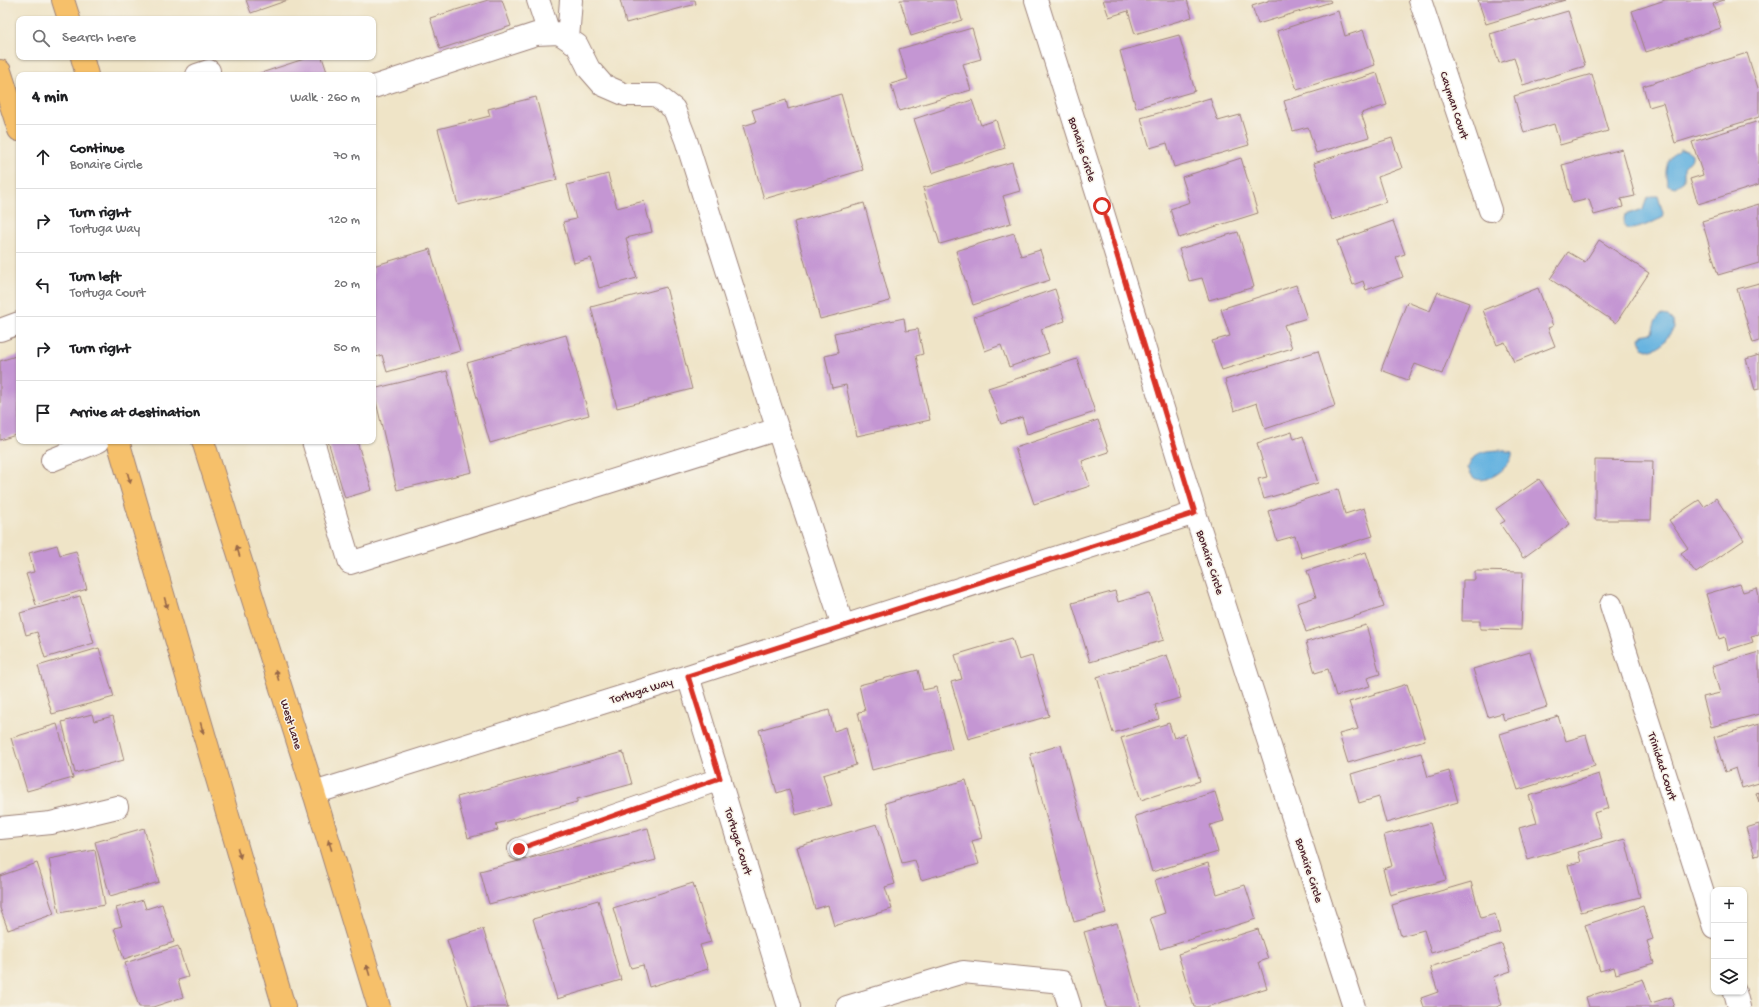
<!DOCTYPE html>
<html lang="en">
<head>
<meta charset="utf-8">
<style>
  :root { --surface:#fff; --page:#f2f2f2; --text:#202124; --muted:#757577; --line:#e0e0e0 }
  body { margin:0; font-family:"Gochi Hand",sans-serif; background:var(--page); color:var(--text) }
  .controls { position:absolute; right:12px; bottom:12px; display:grid; overflow:hidden; border-radius:8px; box-shadow:0 1px 3px #0004 }
  .controls button { width:36px; height:36px; display:grid; place-items:center; padding:0; border:0; border-bottom:1px solid var(--line); background:var(--surface); color:var(--text); font:20px sans-serif }
  .stop { position:absolute; width:12px; height:12px; margin:-9px; border:3px solid #d93025; border-radius:50%; background:#fff }
  .stop.end { background:#d93025; border-color:#fff; box-shadow:0 1px 4px #0008 }
  .list { margin:0; padding:0; list-style:none }
  h2 { display:flex; justify-content:space-between; align-items:center; height:52px; margin:0; padding:0 16px; font-size:17px }
  h2 small { font-size:13px; font-weight:400; color:var(--muted) }
  .list li { display:grid; grid-template-columns:26px 1fr auto; gap:12px; align-items:center; box-sizing:border-box; height:64px; padding:0 16px; border-top:1px solid var(--line) }
  .list b { display:block; font-size:15px; white-space:nowrap }
  .list p { margin:0; font-size:13px; white-space:nowrap; color:var(--muted) }
  .list em { font-size:13px; font-style:normal; color:var(--muted) }
  .icon { flex:none; width:22px; height:22px; fill:none; stroke:currentColor; stroke-width:2; stroke-linecap:round; stroke-linejoin:round }
  .map { position:relative; flex:none; width:1759px; height:1007px; overflow:hidden }
  .search { position:absolute; background:var(--surface); box-shadow:0 1px 3px #0004; left:16px; top:16px; width:360px; height:44px; display:flex; align-items:center; gap:10px; box-sizing:border-box; padding:0 14px; border-radius:8px; color:var(--muted); font-size:15px }
  .panel { position:absolute; background:var(--surface); box-shadow:0 1px 3px #0004; left:16px; top:72px; width:360px; height:372px; border-radius:8px }
  .map>svg:first-child { display:block }
  .water { fill:#67b4e0; stroke:#586a86 }
  .building { fill:#c496d3 }
  .lines { fill:none; stroke-linecap:round; stroke-linejoin:round }
  .minor-casing { stroke:#9c8279; stroke-width:24 }
  .major-casing { stroke:#9c8279; stroke-width:24 }
  .minor { stroke:#fff; stroke-width:22 }
  .major { stroke:#f6c06b; stroke-width:22 }
  .oneway { fill:#976748 }
  .route { stroke:#d93025; stroke-width:5 }
  .labels { text-anchor:middle; stroke-width:3; stroke-linejoin:round; paint-order:stroke }
  .street-label { font-size:12px; fill:#4a1f2b; stroke:#f7f3e8 }
</style>
</head>
<body>
<div class="map">
<svg width="1759" height="1007" viewBox="0 0 1759 1007">
  <rect width="100%" height="100%" fill="#f7f3e8"/>
  <filter id="ink" filterUnits="userSpaceOnUse"><feTurbulence type="fractalNoise" baseFrequency=".025" numOctaves="2"/><feDisplacementMap in="SourceGraphic" scale="8" xChannelSelector="R" yChannelSelector="G"/><feConvolveMatrix kernelMatrix="1 2 1 2 8 2 1 2 1" color-interpolation-filters="sRGB"/></filter>
  <filter id="wash" filterUnits="userSpaceOnUse"><feTurbulence type="fractalNoise" baseFrequency=".012" numOctaves="4" result="noise"/><feDisplacementMap in="SourceGraphic" scale="16" xChannelSelector="R" yChannelSelector="G"/><feGaussianBlur stdDeviation="0.9" result="paint"/><feColorMatrix in="noise" values="0 0 0 0 0 0 0 0 0 0 0 0 0 0 0 0 0 1.4 0 .05"/><feComposite in="paint" operator="in"/></filter>
  <g filter="url(#wash)">
    <rect width="100%" height="100%" fill="#efe4c7"/>
    <path class="water" d="M1680 149 1687 150 1692 154V158L1684 167V181L1675 187 1668 185C1663 170 1667 158 1680 149Z
      M1652 196H1658L1663 213 1662 218C1652 222 1617 242 1625 215L1643 209 1647 198Z
      M1662 315 1668 316 1673 321 1674 328 1661 346 1648 350 1643 348 1640 339 1642 335 1652 333C1655 324 1653 320 1662 315Z
      M1500 450 1512 452C1515 464 1485 488 1473 477 1471 475 1470 471 1468 468 1474 451 1484 451 1500 450Z"/>
    <g id="blocks">
      <path class="building" d="M246 0H288L251 13Z
        M488 0H502L511 26 440 49 430 18Z
        M620 0H695L696 4 626 23Z
        M900 0H956L962 20 911 36Z
        M1103 0H1187L1192 17 1135 34 1128 11 1109 17Z
        M1268 0H1330L1331 2 1258 24 1252 6 1268 1Z
        M1478 0H1565L1486 24Z
        M1665 0H1724L1713 4 1721 28 1646 52 1632 11Z
        M1338 11 1345 36 1363 30 1375 65 1297 90 1277 31Z
        M1568 11 1585 66 1523 85 1514 58 1499 63 1490 34Z
        M972 28 981 59 963 64 971 90 899 111 891 84 908 79 899 49Z
        M1179 35 1195 91 1136 108 1120 51Z
        M1747 53 1759 91V117L1675 143 1663 103 1649 107 1643 86Z
        M310 57H322L328 75H255Z
        M1377 73 1387 105 1361 113 1369 137 1316 153 1308 127 1293 131 1284 101Z
        M1592 74 1608 131 1560 145 1554 124 1524 133 1514 96Z
        M841 94 863 170 764 199 743 126 756 122 752 110 786 100 788 109Z
        M536 97 557 180 458 205 438 129 490 116 488 109Z
        M1210 98 1218 121 1240 115 1249 145 1174 167 1167 143 1150 148 1141 118Z
        M972 100 981 125 996 120 1005 148 932 173 914 119Z
        M1759 121V185L1698 204 1690 179 1703 175 1692 142Z
        M1392 138 1402 168 1378 177 1386 202 1332 220 1314 163Z
        M1622 149 1635 196 1621 199 1623 207 1594 215 1589 199 1572 203 1562 165Z
        M1241 158 1258 213 1179 238 1170 209 1190 202 1182 177Z
        M1012 162 1020 191 1003 196 1011 223 940 244 923 188Z
        M608 174 617 208 644 201 652 232 626 238 637 278 599 288 591 258 574 263 563 222 576 219 567 185Z
        M864 203 890 301 820 319 794 222Z
        M1759 204V263L1718 275 1702 221Z
        M1393 221 1405 254 1396 257 1403 277 1366 290 1363 281 1353 285 1337 241Z
        M1238 232 1254 287 1209 300 1202 278 1189 281 1179 249Z
        M1014 233 1021 256 1040 250 1050 280 973 305 956 251Z
        M1599 240 1649 273 1616 323 1550 279 1568 252 1585 262Z
        M430 249 460 351 387 372 382 355 373 358V266Z
        M1759 283V341L1753 343 1737 289Z
        M1296 285 1307 318 1284 325 1292 348 1222 370 1212 341 1230 336 1221 309Z
        M666 287 692 389 617 408 591 307Z
        M1538 288 1553 326 1548 328 1555 346 1514 362 1505 342 1497 345 1483 310Z
        M1055 289 1065 321 1041 329 1049 353 1009 367 1001 345 985 351 974 317Z
        M1438 292 1469 303 1442 374 1415 364 1408 380 1381 370 1407 302 1430 311Z
        M904 318 906 331 918 329 923 354 916 356 930 420 857 436 846 385 832 388 825 356 838 353 834 333Z
        M566 335 589 415 490 443 467 363Z
        M1318 351 1335 406 1265 429 1257 403 1234 411 1225 380Z
        M19 355V434L0 440V361Z
        M1759 355V389L1755 390 1746 359Z
        M1077 359 1095 412 1027 434 1022 417 1001 424 988 388Z
        M447 371 472 472 397 490 373 389Z
        M1098 420 1109 452 1082 461 1090 486 1034 504 1015 448Z
        M1292 432 1294 439 1303 436 1318 483 1264 499 1258 479 1267 477 1257 443Z
        M328 441H357L372 490 345 498Z
        M1595 460 1653 461 1651 520H1595Z
        M1539 479 1570 524 1523 558 1500 524 1505 521 1496 509Z
        M1338 489 1345 514 1364 508 1373 536 1302 558 1295 536 1277 541 1268 511Z
        M1716 498 1744 540 1696 573 1681 553 1688 548 1669 520 1699 500 1704 507Z
        M57 545 60 555 76 551 87 589 36 605 26 574 34 572 29 553Z
        M1366 552 1384 607 1306 632 1297 603 1316 597 1307 571Z
        M1475 571 1523 572 1521 630 1480 629V621H1462L1463 580H1475Z
        M1740 584 1743 592 1757 588 1759 596V634L1751 636 1753 642 1728 650 1725 637 1719 639 1706 594Z
        M1115 591 1118 602 1150 593 1164 640 1090 662 1072 603Z
        M80 596 94 643 45 658 37 632 26 635 20 613Z
        M1366 625 1380 674 1367 678 1370 686 1336 696 1328 669 1315 673 1306 642Z
        M1012 638 1019 660 1032 656 1049 716 968 739 951 682 962 679 955 655Z
        M99 648 114 697 52 714 38 666Z
        M1530 652 1547 707 1504 720 1502 713 1488 717 1473 669Z
        M1759 652V714L1711 727 1703 697 1720 693 1712 666Z
        M1167 655 1181 698 1155 705 1159 719 1113 733 1097 677Z
        M918 670 923 690 937 687 952 749 872 770 858 712 865 711 859 685Z
        M1407 684 1425 740 1348 763 1339 734 1358 729 1349 702Z
        M829 710 834 731 846 727 856 765 823 775 832 805 796 815 789 789 777 793 759 730Z
        M92 714 94 721 113 716 124 760 75 773 62 722Z
        M1558 716 1566 741 1586 735 1595 766 1518 790 1500 734Z
        M1169 723 1174 738 1185 734 1200 781 1141 800 1121 738Z
        M57 724 73 778 27 791 11 738Z
        M1759 724V783L1742 788 1736 768 1725 772 1714 737Z
        M1061 745 1106 913 1074 922 1030 754Z
        M623 752 632 784 577 799V802L496 824 498 830 468 838 457 797Z
        M1421 753 1428 777 1449 771 1458 802 1386 823 1379 797 1359 803 1351 774Z
        M1599 774 1609 808 1594 813 1602 838 1528 860 1519 828 1537 823 1529 796Z
        M966 780 982 838 972 841 979 864 921 880 915 860 902 863 885 803Z
        M1215 792 1224 821 1210 825 1218 852 1152 872 1135 816Z
        M1759 792V802L1756 793Z
        M1430 823 1446 880 1390 895 1383 869 1392 866 1384 835Z
        M877 824 895 884 885 887 892 909 834 926 828 905 815 909 797 847Z
        M1759 824V855L1755 856 1746 828Z
        M144 828 159 882 110 896 95 842Z
        M648 828 656 860 489 904 480 871Z
        M1625 839 1640 897 1581 912 1568 865 1581 862 1578 852Z
        M95 850 105 905 59 913 49 859Z
        M37 863 54 914 8 930 0 908V876Z
        M1208 863 1217 894 1245 885 1256 919 1160 949 1150 918 1165 913 1155 880Z
        M1471 882 1481 918 1495 914 1500 933 1431 953 1424 930 1401 936 1392 905Z
        M693 883 711 942 700 945 708 969 649 987 643 965 631 968 613 908Z
        M143 900 146 909 162 904 174 942 124 959 114 928 122 926 116 908Z
        M598 900 621 980 557 999 533 919Z
        M1643 906 1653 939 1647 941 1654 963 1616 974 1614 967 1600 971 1585 925Z
        M1117 923 1141 1007H1106L1084 932Z
        M483 929 508 1007H469L447 940Z
        M1258 929 1268 959 1259 962 1267 988 1206 1007H1194L1178 954Z
        M1502 944 1511 971 1493 977 1502 1005 1496 1007H1424L1421 998 1438 992 1430 967Z
        M178 946 188 977 178 980 183 997 153 1007H139L125 963Z
        M1643 979 1651 1003 1671 997 1674 1007H1589L1586 997Z"/>
    </g>
  </g>
  <g filter="url(#ink)">
    <use href="#blocks" fill-opacity="0" stroke="#9c8279" stroke-width="1"/>
    <g class="lines">
      <g class="minor-casing">
        <path id="minor" d="M538 0 549 33
          M1036 0 1101 206 1195 513 1354 1007
          M1420 0 1490 210
          M568 39 571 0
          M197 75 209 71
          M373 87 536 34 559 33 577 45 589 69 603 85 626 95H656L674 109 686 140 770 406 843 626
          M0 330 19 323
          M313 441 350 563 778 429
          M52 460 99 441
          M1611 605 1714 927
          M688 676 789 1007
          M314 793 688 676 1195 513
          M0 828 51 823 117 807
          M519 849 720 779
          M1735 992 1739 1007
          M847 1007 963 972 1062 982 1070 1007"/>
      </g>
      <g class="major-casing">
        <path id="major" d="M63 0 69 19
          M82 57 87 75
          M0 71 19 130
          M118 441 284 1007
          M203 441 314 793 379 1007"/>
      </g>
      <use href="#minor" class="minor"/>
      <use href="#major" class="major"/>
    </g>
    <defs><path id="oneway-solid" d="M-6-.8H1V-3.2L6.5 0L1 3.2V.8H-6Z"/></defs>
    <g class="oneway">
      <use href="#oneway-solid" transform="translate(129 478) rotate(74)"/>
      <use href="#oneway-solid" transform="translate(238 551) rotate(-107)"/>
      <use href="#oneway-solid" transform="translate(166 603) rotate(74)"/>
      <use href="#oneway-solid" transform="translate(277 675) rotate(-107)"/>
      <use href="#oneway-solid" transform="translate(202 728) rotate(74)"/>
      <use href="#oneway-solid" transform="translate(330 845) rotate(-107)"/>
      <use href="#oneway-solid" transform="translate(239 853) rotate(74)"/>
      <use href="#oneway-solid" transform="translate(368 970) rotate(-107)"/>
    </g>
  </g>
  <g class="lines" filter="url(#ink)">
    <path class="route" d="M519 849 720 778 688 676 1195 513 1102 206"/>
  </g>
  <g class="labels">
    <g class="street-label">
      <text transform="translate(1455 105) rotate(72)" y="4">Cayman Court</text>
      <text transform="translate(1083 149) rotate(72)" y="4">Bonaire Circle</text>
      <text transform="translate(1211 562) rotate(72)" y="4">Bonaire Circle</text>
      <text transform="translate(641 690) rotate(-17)" y="4">Tortuga Way</text>
      <text transform="translate(292 724) rotate(73)" y="4">West Lane</text>
      <text transform="translate(1663 766) rotate(72)" y="4">Trinidad Court</text>
      <text transform="translate(739 841) rotate(73)" y="4">Tortuga Court</text>
      <text transform="translate(1310 870) rotate(72)" y="4">Bonaire Circle</text>
    </g>
  </g>
</svg>
<div class="controls">
<button>+</button>
<button>−</button>
<button><svg class="icon" aria-label="layers" viewBox="0 0 24 24"><path d="M12 4l9 5-9 5-9-5zM3 14l9 5 9-5"/></svg></button>
</div>
<div class="stop" style="left:1102px;top:206px"></div>
<div class="stop end" style="left:519px;top:849px"></div>
<div class="search"><svg class="icon" aria-label="search" viewBox="0 0 24 24"><circle cx="10" cy="10" r="6"/><path d="M15 15l6 6"/></svg>Search here</div>
<section class="panel">
<h2>4 min<small>Walk · 260 m</small></h2>
<ul class="list">
<li><svg class="icon" aria-label="ahead" viewBox="0 0 24 24"><path d="M12 20V5M6 11l6-6 6 6"/></svg><div><b>Continue</b><p>Bonaire Circle</p></div><em>70 m</em></li>
<li><svg class="icon" aria-label="right" viewBox="0 0 24 24"><path d="M7 20v-9h11M14 6l5 5-5 5"/></svg><div><b>Turn right</b><p>Tortuga Way</p></div><em>120 m</em></li>
<li><svg class="icon" aria-label="left" viewBox="0 0 24 24"><path d="M17 20v-9H6M10 6l-5 5 5 5"/></svg><div><b>Turn left</b><p>Tortuga Court</p></div><em>20 m</em></li>
<li><svg class="icon" aria-label="right" viewBox="0 0 24 24"><path d="M7 20v-9h11M14 6l5 5-5 5"/></svg><div><b>Turn right</b></div><em>50 m</em></li>
<li><svg class="icon" aria-label="arrive" viewBox="0 0 24 24"><path d="M6 21V4h12l-3 4 3 4H6"/></svg><div><b>Arrive at destination</b></div></li>
</ul>
</section>
</div>
</body>
</html>
